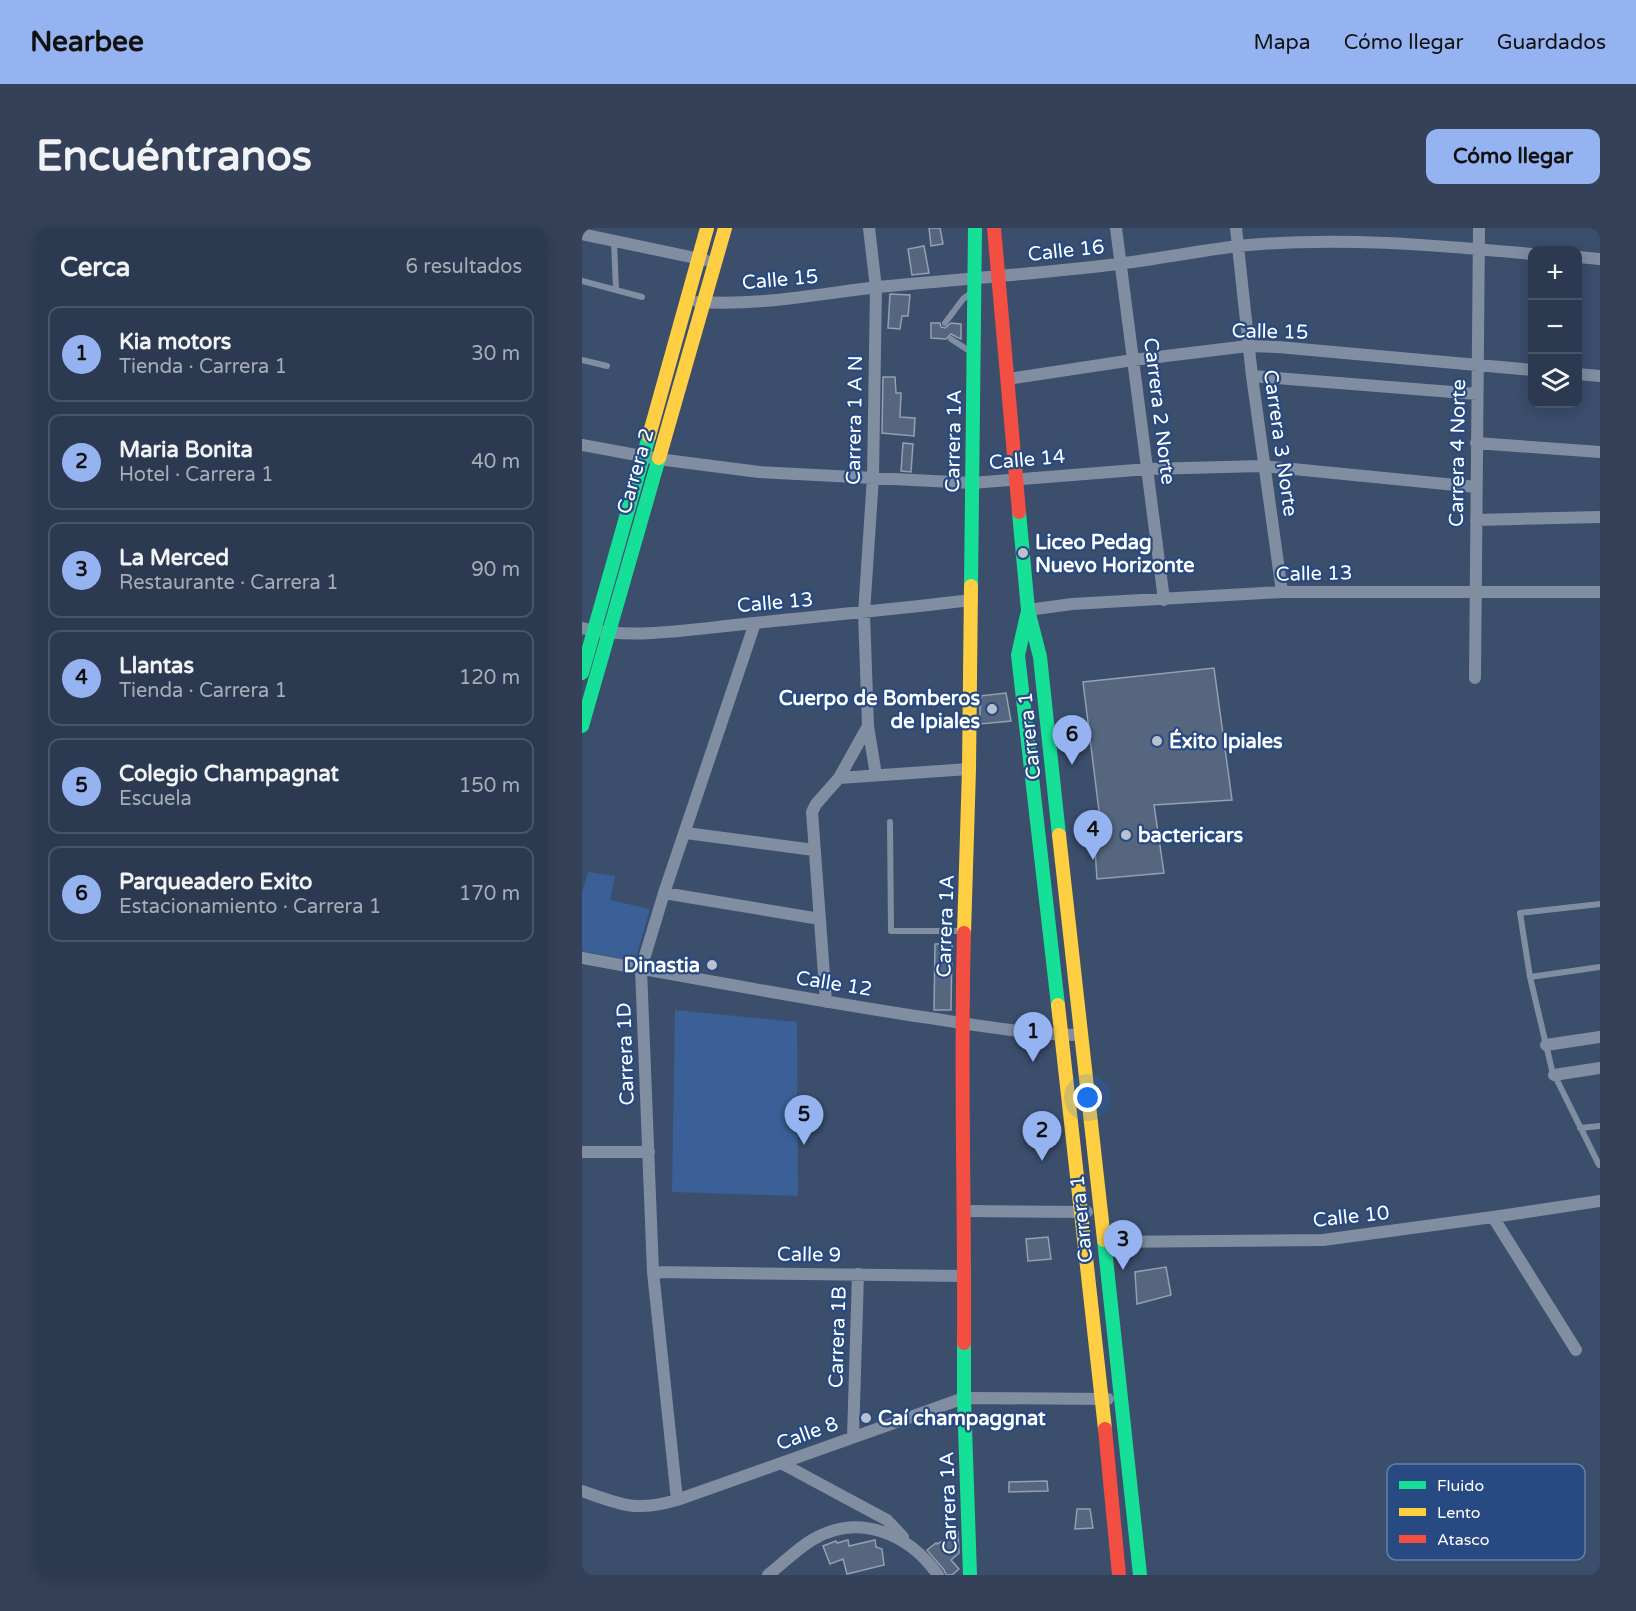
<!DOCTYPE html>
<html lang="es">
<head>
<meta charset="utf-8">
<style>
  :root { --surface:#2c3a51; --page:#344158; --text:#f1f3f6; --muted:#a6adb7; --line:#485468; --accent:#95b2f1 }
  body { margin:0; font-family:"Varela Round",sans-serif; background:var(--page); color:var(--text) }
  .controls { position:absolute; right:18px; top:18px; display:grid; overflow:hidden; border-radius:12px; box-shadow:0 3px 15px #0003 }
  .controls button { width:54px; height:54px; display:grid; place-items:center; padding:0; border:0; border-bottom:2px solid var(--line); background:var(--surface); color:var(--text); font:30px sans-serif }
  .you { position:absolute; left:506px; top:870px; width:21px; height:21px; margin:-15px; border:4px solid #fff; border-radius:50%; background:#1a73e8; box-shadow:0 0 0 9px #1a73e833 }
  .badge { display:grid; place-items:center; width:39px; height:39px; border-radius:50%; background:var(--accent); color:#111; font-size:20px; font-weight:700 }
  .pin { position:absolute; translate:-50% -50px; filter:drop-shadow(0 2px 3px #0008) }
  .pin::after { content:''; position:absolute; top:32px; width:21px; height:18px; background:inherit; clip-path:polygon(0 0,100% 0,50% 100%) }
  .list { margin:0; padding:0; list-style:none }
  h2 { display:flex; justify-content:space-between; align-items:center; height:78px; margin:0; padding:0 24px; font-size:26px }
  h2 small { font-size:20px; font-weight:400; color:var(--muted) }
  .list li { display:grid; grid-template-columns:39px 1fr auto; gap:18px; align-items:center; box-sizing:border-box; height:96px; margin:0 12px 12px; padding:0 12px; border:2px solid var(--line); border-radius:12px }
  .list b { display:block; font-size:22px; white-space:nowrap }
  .list p { margin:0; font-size:20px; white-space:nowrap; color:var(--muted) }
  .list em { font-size:20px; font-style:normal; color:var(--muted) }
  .icon { flex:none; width:33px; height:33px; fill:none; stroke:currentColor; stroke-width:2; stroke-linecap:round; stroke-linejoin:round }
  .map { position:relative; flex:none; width:1018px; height:1347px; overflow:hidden; border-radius:12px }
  header { display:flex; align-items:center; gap:36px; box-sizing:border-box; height:84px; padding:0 30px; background:var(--accent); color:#111 }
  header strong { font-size:28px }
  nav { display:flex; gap:33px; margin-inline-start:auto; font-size:21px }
  .intro { display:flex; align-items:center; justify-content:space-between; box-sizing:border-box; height:144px; padding:0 36px }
  h1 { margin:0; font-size:42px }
  .button { padding:15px 27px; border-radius:12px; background:var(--accent); color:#111; font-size:21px; font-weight:700 }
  main { display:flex; gap:36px; padding:0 36px }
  aside { flex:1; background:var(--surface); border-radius:12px; box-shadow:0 3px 15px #0003 }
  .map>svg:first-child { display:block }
  .green { fill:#3a6097 }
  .building { fill:#56667e; stroke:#949fb1; stroke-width:1.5 }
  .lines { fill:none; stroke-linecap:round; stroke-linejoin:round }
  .lane { stroke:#818ea2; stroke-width:6 }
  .street { stroke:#818ea2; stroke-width:12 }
  .fast { stroke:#16e098; stroke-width:14 }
  .slow { stroke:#ffcf43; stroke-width:14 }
  .jam { stroke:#f24e42; stroke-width:14 }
  .poi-dot { fill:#bac1cc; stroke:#264a81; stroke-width:2 }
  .labels { text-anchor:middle; stroke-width:4.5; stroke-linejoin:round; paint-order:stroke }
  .street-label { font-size:20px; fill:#fff; stroke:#264a81 }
  .poi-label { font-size:20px; font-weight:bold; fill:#fff; stroke:#264a81; text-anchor:start }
  .key { fill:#264a81; stroke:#6780a7; stroke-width:1.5 }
  .key-label { font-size:16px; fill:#fff }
</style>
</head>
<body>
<header>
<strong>Nearbee</strong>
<nav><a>Mapa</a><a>Cómo llegar</a><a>Guardados</a></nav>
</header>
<div class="intro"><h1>Encuéntranos</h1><a class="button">Cómo llegar</a></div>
<main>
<aside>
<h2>Cerca<small>6 resultados</small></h2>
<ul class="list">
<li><span class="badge">1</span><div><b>Kia motors</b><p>Tienda · Carrera 1</p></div><em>30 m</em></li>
<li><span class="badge">2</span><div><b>Maria Bonita</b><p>Hotel · Carrera 1</p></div><em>40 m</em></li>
<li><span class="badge">3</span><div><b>La Merced</b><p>Restaurante · Carrera 1</p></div><em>90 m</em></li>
<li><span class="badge">4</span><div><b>Llantas</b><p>Tienda · Carrera 1</p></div><em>120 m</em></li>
<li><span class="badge">5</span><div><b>Colegio Champagnat</b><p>Escuela</p></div><em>150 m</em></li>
<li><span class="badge">6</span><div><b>Parqueadero Exito</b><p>Estacionamiento · Carrera 1</p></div><em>170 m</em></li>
</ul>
</aside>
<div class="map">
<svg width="1018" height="1347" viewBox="0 0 1018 1347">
  <rect width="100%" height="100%" fill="#3b4e6c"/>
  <path class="green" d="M6 644 33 648 28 672 68 681 53 733 0 723V665Z
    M93 782 215 794 216 968 90 964Z"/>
  <path class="building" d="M347 0H358L361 16 349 18Z
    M342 18 347 45 330 47 326 21Z
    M308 66 328 67 326 88H320L318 101 306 100Z
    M349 95H358L359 99 363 100 369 95 379 96V111L369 106 364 111 349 110Z
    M301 149H313L314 165H319L318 189 333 190 332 208 300 205Z
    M321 215 331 216 329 244 319 243Z
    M632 440 650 572 572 577 582 645 515 651 511 592 518 591 501 454Z
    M424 465 429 493 398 496V468Z
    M353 716H370L369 782H352Z
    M466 1009 469 1031 446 1033 444 1011Z
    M584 1039 589 1067 555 1076 553 1044Z
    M465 1253 466 1263 427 1264V1254Z
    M495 1281H508L511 1300 493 1301Z
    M376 1304 377 1325 369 1332 377 1341 370 1347H364L362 1342 345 1322 354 1315 355 1316Z
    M266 1312 267 1318 293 1312 294 1319 300 1321 302 1337 265 1346 261 1331 248 1336 241 1318 254 1313 255 1315Z"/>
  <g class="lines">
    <path class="lane" d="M32 13 34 62
      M0 53 60 69
      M363 95 381 71 389 65
      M369 111 389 124
      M0 132 25 138
      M308 594 309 703H382
      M948 749 1018 739
      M998 900 1018 898
      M1017 937 970 842 948 749 938 685 1018 676"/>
    <path class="street" d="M287 0 294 60 291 249 282 385 286 498 294 547
      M534 0 582 372
      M654 0 670 148 700 364
      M0 6 123 32
      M996 29 1018 31
      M116 74C177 78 236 66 296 59 376 51 456 46 535 36 576 31 616 23 656 18 754 8 853 17 951 26
      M996 146 1018 148
      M670 148 895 166
      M426 151 551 132 666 118 696 119 951 142
      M894 215 1018 224
      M0 217 76 231 177 244 390 255 566 241 681 238 894 259
      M894 292 1018 289
      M446 382 490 376 700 364H1018
      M0 400C51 412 112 401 163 396 239 388 314 381 390 372
      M893 450 897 0
      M257 550 387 541
      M104 605 232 622
      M82 665 238 691
      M0 730C109 750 218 770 327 787 384 795 442 807 499 807
      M244 774 230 584 234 576 257 550 286 498
      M964 817 1018 809
      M972 847 1018 840
      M0 924H67
      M383 983 505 984
      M911 989 994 1122
      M521 1014 741 1012 911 989 1018 973
      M71 1044 383 1048
      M271 1209 276 1046
      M199 1235 305 1292 321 1309
      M0 1263C40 1277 53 1284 95 1272L382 1170 526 1171
      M95 1272 71 1044 59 741 82 665 173 395
      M186 1347C200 1336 215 1321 230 1312 277 1284 327 1306 356 1347"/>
    <path class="fast" d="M437 284 446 382 458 429 477 607
      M389 358 393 0
      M445 387 436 427 476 777
      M0 445 67 208
      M0 498 77 230
      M522 1012 558 1347
      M382 1115V1170L388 1347"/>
    <path class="slow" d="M67 208 125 0
      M77 230 143 0
      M477 607 522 1012
      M382 705 387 541 389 358
      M476 777 523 1201"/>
    <path class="jam" d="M412 0 437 284
      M382 705C378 841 383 978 382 1115
      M523 1201 537 1347"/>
  </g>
  <g class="poi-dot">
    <circle cx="441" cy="325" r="6"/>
    <circle cx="410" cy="481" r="6"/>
    <circle cx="575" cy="513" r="6"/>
    <circle cx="544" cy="607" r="6"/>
    <circle cx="130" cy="737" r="6"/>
    <circle cx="284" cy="1190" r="6"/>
  </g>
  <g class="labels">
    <g class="street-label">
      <text transform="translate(484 22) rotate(-6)" y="7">Calle 16</text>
      <text transform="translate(198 51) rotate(-5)" y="7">Calle 15</text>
      <text transform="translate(688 103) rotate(1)" y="7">Calle 15</text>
      <text transform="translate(578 183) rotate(83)" y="7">Carrera 2 Norte</text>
      <text transform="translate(272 192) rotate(-89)" y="7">Carrera 1 A N</text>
      <text transform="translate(371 213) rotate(-89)" y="7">Carrera 1A</text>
      <text transform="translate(699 215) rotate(82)" y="7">Carrera 3 Norte</text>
      <text transform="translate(875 225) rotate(-89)" y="7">Carrera 4 Norte</text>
      <text transform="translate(445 231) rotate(-5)" y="7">Calle 14</text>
      <text transform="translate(53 243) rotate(-74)" y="7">Carrera 2</text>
      <text transform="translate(732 345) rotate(-1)" y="7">Calle 13</text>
      <text transform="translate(193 374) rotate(-5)" y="7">Calle 13</text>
      <text transform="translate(447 508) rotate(-96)" y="7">Carrera 1</text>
      <text transform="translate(363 698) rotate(-88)" y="7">Carrera 1A</text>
      <text transform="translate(252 755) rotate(9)" y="7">Calle 12</text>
      <text transform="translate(43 826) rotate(-92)" y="7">Carrera 1D</text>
      <text transform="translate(769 988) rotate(-6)" y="7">Calle 10</text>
      <text transform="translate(499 991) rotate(-96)" y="7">Carrera 1</text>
      <text transform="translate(227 1026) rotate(1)" y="7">Calle 9</text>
      <text transform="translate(255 1109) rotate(-88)" y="7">Carrera 1B</text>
      <text transform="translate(225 1205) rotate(-20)" y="7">Calle 8</text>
      <text transform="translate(366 1275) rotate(-92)" y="7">Carrera 1A</text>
    </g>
    <g class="poi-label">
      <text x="453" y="321">Liceo Pedag<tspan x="453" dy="23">Nuevo Horizonte</tspan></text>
      <text x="398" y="477" text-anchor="end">Cuerpo de Bomberos<tspan x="398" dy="23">de Ipiales</tspan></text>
      <text x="587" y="520">Éxito Ipiales</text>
      <text x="556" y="614">bactericars</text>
      <text x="118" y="744" text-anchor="end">Dinastia</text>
      <text x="296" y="1197">Caí champaggnat</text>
    </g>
  </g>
  <rect x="805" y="1236" width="198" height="96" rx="9" class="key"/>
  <rect x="817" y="1253" width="27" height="8" fill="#16e098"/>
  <rect x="817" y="1280" width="27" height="8" fill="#ffcf43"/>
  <rect x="817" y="1307" width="27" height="8" fill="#f24e42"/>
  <g class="key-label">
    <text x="855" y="1263">Fluido</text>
    <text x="855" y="1290">Lento</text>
    <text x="855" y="1317">Atasco</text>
  </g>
</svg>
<div class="controls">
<button>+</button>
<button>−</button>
<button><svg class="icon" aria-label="layers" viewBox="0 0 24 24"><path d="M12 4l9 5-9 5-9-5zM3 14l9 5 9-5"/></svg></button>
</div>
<div class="you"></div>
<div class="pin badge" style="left:451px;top:834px">1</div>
<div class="pin badge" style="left:460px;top:933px">2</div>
<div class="pin badge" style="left:541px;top:1042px">3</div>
<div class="pin badge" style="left:511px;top:632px">4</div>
<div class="pin badge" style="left:222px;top:917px">5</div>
<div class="pin badge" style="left:490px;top:537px">6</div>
</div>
</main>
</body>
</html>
